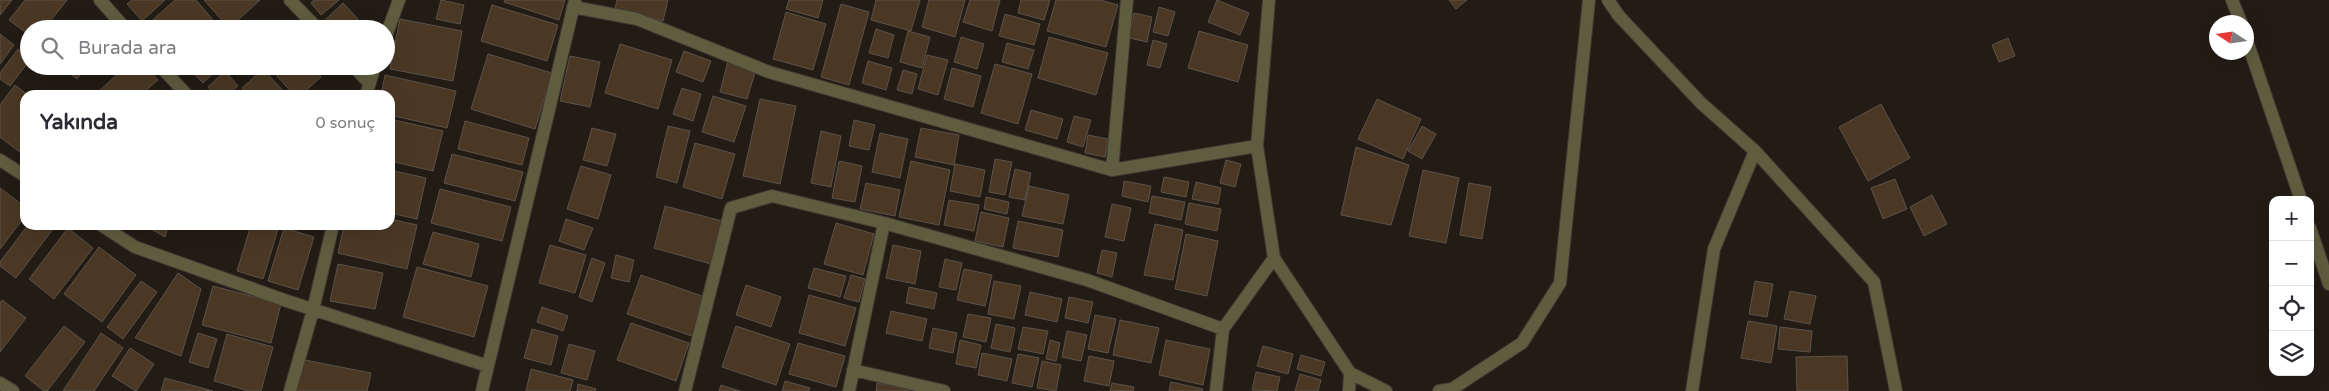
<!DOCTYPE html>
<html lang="tr">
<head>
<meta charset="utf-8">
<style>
  :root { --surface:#fff; --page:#f7f7f7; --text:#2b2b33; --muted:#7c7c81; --line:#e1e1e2 }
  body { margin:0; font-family:"Varela Round",sans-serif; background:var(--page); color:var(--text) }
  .controls { position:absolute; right:15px; bottom:15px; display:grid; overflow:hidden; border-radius:10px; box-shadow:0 5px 20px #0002 }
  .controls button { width:45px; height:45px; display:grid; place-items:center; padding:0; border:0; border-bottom:1px solid var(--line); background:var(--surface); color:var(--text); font:25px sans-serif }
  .compass { position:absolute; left:2209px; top:15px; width:45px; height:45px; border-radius:50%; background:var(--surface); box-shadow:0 5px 20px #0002; rotate:282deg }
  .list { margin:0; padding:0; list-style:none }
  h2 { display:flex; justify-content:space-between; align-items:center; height:65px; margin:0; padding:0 20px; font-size:21px }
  h2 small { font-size:16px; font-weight:400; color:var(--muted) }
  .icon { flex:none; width:28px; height:28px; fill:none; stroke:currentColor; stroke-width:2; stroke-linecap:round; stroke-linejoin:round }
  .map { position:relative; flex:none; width:2329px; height:391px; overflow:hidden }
  .search { position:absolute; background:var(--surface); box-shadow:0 5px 20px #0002; left:20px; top:20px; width:375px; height:55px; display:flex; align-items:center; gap:12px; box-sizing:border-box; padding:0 18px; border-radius:28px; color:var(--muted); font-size:19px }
  .panel { position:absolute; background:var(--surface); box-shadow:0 5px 20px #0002; left:20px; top:90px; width:375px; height:140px; border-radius:15px }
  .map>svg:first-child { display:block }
  .building { fill:#4a3824; stroke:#5b524a }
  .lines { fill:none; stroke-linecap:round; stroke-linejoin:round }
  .minor-casing { stroke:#403932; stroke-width:14 }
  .minor { stroke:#5f5d3f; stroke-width:12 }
</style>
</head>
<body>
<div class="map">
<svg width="2329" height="391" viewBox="0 0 2329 391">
  <rect width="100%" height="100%" fill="#231c15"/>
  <path class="building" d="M0 0H12L0 15Z
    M25 0H67L44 29H29V35L9 20Z
    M132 0H165L142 21 127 4Z
    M175 0H196L214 21 205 29H151L147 25Z
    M204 0H260L229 28Z
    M314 0H339L321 15 311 3Z
    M441 0 464 5 460 24 436 19Z
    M505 0H565L559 20 504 2Z
    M617 0H668L663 21 615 8Z
    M789 0H823L818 18 786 9Z
    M876 0H920L911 31 871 20Z
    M929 0H965L955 37 922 27Z
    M970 0H1000L992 31 963 22Z
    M1021 0H1050L1044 20 1018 13Z
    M1056 0H1100L1118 5 1106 47 1047 31Z
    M1217 0 1249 13 1240 35 1208 22Z
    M1449 0H1467L1456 9Z
    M343 3 358 19 348 29H333L325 20Z
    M841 4 869 12 849 85 821 77Z
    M492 5 558 25 547 61 481 41Z
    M1159 7 1175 12 1168 36 1153 32Z
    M786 12 826 24 813 70 773 59Z
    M1134 13 1152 17 1147 42 1129 38Z
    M1005 14 1040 24 1034 45 999 36Z
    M400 19 462 31 453 81 390 69Z
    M876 29 894 35 888 58 869 53Z
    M908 31 930 37 922 68 900 62Z
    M1199 31 1248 45 1238 82 1188 68Z
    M0 34 14 45 0 64Z
    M961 37 984 44 977 69 954 62Z
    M1049 37 1108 53 1096 95 1038 78Z
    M2008 38 2015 56 1999 62 1992 45Z
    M1153 40 1167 44 1160 68 1147 65Z
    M1007 43 1034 50 1028 69 1002 62Z
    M620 44 672 60 658 109 605 93Z
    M18 49 29 58V61L10 86 0 79V73Z
    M684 51 711 61 703 82 676 72Z
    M488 54 552 73 535 129 471 109Z
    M927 55 948 60 938 95 918 89Z
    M570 56 600 62 590 107 560 101Z
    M728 61 756 69 747 99 720 92Z
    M868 61 892 68 886 90 862 83Z
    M995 64 1032 74 1018 124 981 113Z
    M61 66H86L77 79Z
    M126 66H146L158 80 141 95H95Z
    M187 66H221L203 83Z
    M268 66H312L321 77 301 95H294Z
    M952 68 981 76 973 107 944 99Z
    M263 69 287 95H248L242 88Z
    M903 70 917 74 912 94 897 90Z
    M225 71 238 86 227 95H215L208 87Z
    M385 75 456 91 447 128 390 115V95H381Z
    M15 85 28 95H25V156L0 137V105Z
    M682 88 701 94 693 121 673 114Z
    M713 96 746 106 734 142 702 132Z
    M760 99 796 106 780 184 743 176Z
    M1377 99 1421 119 1403 159 1358 139Z
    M1881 104 1910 158 1868 181 1839 127Z
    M1031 110 1063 119 1057 139 1025 130Z
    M1074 116 1091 120 1083 147 1067 142Z
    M390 119 443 131 433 171 390 161Z
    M854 120 875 125 869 150 849 146Z
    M465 121 529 138 522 165 458 149Z
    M668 126 690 131 677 183 656 177Z
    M1422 126 1436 134 1422 159 1408 151Z
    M592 128 616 134 607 166 583 160Z
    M921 128 959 135 954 165 915 157Z
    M821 131 841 136 831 187 811 183Z
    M880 133 908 139 900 178 872 172Z
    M1088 135 1108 139 1105 157 1085 153Z
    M695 143 735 154 722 199 683 187Z
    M1356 147 1409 165 1391 225 1341 215Z
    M452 154 523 172 515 201 444 183Z
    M995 159 1012 162 1005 195 989 192Z
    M1226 160 1241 164 1235 187 1220 183Z
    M839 161 862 166 855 202 832 198Z
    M911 161 950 170 939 225 899 217Z
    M955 164 985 170 980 197 950 191Z
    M581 166 611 175 598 219 567 209Z
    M1015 169 1031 173 1025 200 1009 197Z
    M390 170 426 178 417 219 390 213Z
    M1423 170 1459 178 1446 243 1409 236Z
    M1164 177 1189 182 1186 197 1161 192Z
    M1895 179 1907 209 1883 219 1871 188Z
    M1124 181 1151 186 1148 202 1122 196Z
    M1196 182 1221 188 1218 204 1192 199Z
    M866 183 900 190 895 216 860 209Z
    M1469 183 1491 187 1482 239 1460 235Z
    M1029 186 1069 195 1063 224 1022 216Z
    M0 188 25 207V216L0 249Z
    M440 189 511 207 502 241 431 223Z
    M1932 195 1947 224 1924 236 1910 207Z
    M1152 196 1185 202 1181 220 1149 213Z
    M986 197 1009 202 1007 214 984 209Z
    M949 200 979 205 974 231 944 225Z
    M1189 203 1221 209 1217 231 1185 224Z
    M1112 204 1131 208 1124 241 1105 237Z
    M665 206 722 221 711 264 654 248Z
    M981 212 1009 218 1003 247 975 241Z
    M390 219 417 225 407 269 338 253 344 225H390Z
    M566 219 593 228 584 250 559 241Z
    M1018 221 1063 230 1058 257 1013 248Z
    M836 223 874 234 863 275 824 264Z
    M1155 224 1183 230 1173 280 1144 275Z
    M28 225H56L16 278 0 266V262Z
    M144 225H168L165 237Z
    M251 225 279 226 263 279 237 271Z
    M68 228 93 248 54 299 29 279Z
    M284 228 314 237 298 290 268 281Z
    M433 232 479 244 471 277 423 264Z
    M1186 234 1218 241 1207 296 1175 289Z
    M550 245 586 255 575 293 539 283Z
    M893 245 921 251 915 284 886 278Z
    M99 247 136 275 102 322 64 294Z
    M1102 250 1117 253 1112 277 1097 273Z
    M616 255 634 260 629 282 611 278Z
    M592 258 605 263 592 302 579 297Z
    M945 259 962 263 956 290 939 287Z
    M338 264 383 273 375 309 330 301Z
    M417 267 488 286 474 337 403 317Z
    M814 268 846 276 840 297 808 288Z
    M964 269 992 275 985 306 957 300Z
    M178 273 201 289 181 356 135 338Z
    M641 275 705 297 692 336 627 314Z
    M851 275 865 279 859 302 844 298Z
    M141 281 157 292 123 339 107 327Z
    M994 281 1021 286 1014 319 988 314Z
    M1755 281 1773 284 1767 317 1749 314Z
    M746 285 781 297 771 327 736 315Z
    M213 286 281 304 271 343 202 325Z
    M909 287 937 293 934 309 906 303Z
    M1790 291 1816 296 1810 324 1784 319Z
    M1030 292 1062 299 1057 322 1025 315Z
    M809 295 856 308 845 346 799 333Z
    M1069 297 1093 302 1088 323 1065 318Z
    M2 300 26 318 0 352V303Z
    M542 307 568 316 563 331 537 322Z
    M891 311 927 319 922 341 886 333Z
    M968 314 991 318 986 342 963 337Z
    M1095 315 1116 319 1108 353 1088 349Z
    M1120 320 1159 328 1151 363 1113 355Z
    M1748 321 1777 326 1771 363 1741 358Z
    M631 323 689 343 676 381 617 360Z
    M996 324 1015 328 1010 352 991 348Z
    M64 326 85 342 47 391H44L25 376Z
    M736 326 790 344 776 385 722 367Z
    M1023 327 1048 331 1043 354 1018 349Z
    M1780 327 1812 331 1810 352 1778 349Z
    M933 328 957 333 953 353 929 348Z
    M532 329 558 336 551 365 524 358Z
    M1067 331 1087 335 1081 361 1062 357Z
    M101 333 123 348 94 391H63Z
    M198 333 217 339 208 368 189 362Z
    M227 334 273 347 261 391H249L214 381Z
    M960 340 981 345 976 368 956 364Z
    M1050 340 1060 343 1056 361 1046 359Z
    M1166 340 1210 349 1203 385 1159 375Z
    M798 343 845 356 836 387 789 374Z
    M569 344 595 351 587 380 561 373Z
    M1263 346 1293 354 1288 374 1257 366Z
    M130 348 154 364 136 391 112 376Z
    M982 353 1012 359 1007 381 978 375Z
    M1018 354 1039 358 1032 387 1012 383Z
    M1301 355 1325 362 1321 376 1297 369Z
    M1089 356 1114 361 1109 386 1084 381Z
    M1847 356 1848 391H1797L1796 357Z
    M300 359 371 373 367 391H294Z
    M1042 361 1061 365 1056 391 1037 388Z
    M531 369 573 380 570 391H526Z
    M1256 372 1280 377 1277 391 1252 390Z
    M1300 374 1321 380 1318 391H1295Z
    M165 378 213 391H161Z
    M785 381 810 388 809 391H782Z
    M1171 382 1203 389 1202 391H1169Z
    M877 383 917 391H876Z
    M1112 383 1134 387 1133 391H1110Z
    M578 384 596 389 595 391H577Z
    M721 385 740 391H719Z"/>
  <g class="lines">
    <g class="minor-casing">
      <path id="minor" d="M100 0 126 29
        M290 0 318 29
        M1269 0 1257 146 1274 258 1350 373 1386 391
        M1608 0 1619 16 1701 103 1755 151 1874 282 1896 391
        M2232 0 2241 22
        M573 7 637 19 769 72 1112 170 1257 146
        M386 36 399 0
        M2246 38 2301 200
        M160 66 187 95
        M353 66 369 83
        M366 95 375 66
        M0 160 25 176
        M1112 170 1127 0
        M101 225 135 247 287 301 488 366
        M2310 228 2329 284
        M853 370 944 391
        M0 383 13 391
        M290 391 313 310 333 225
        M482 391 575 0
        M685 391 731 208 772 196 884 223 1087 280 1223 329 1274 258
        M849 391 884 223
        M1216 391 1223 329
        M1349 391 1350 373
        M1439 391 1452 389 1522 343 1560 283 1589 0
        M1692 391 1714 249 1755 151"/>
    </g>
    <use href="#minor" class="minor"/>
  </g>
</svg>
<div class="controls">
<button>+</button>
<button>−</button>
<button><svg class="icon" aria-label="locate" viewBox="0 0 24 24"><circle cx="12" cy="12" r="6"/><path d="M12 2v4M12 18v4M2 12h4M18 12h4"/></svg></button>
<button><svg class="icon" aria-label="layers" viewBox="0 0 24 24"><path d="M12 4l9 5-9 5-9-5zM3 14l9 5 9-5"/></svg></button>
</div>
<svg class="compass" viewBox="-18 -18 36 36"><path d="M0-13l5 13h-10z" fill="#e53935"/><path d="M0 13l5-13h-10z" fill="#7c7c81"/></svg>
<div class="search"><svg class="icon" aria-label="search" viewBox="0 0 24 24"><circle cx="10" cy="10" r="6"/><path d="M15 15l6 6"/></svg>Burada ara</div>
<section class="panel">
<h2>Yakında<small>0 sonuç</small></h2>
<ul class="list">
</ul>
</section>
</div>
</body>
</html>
